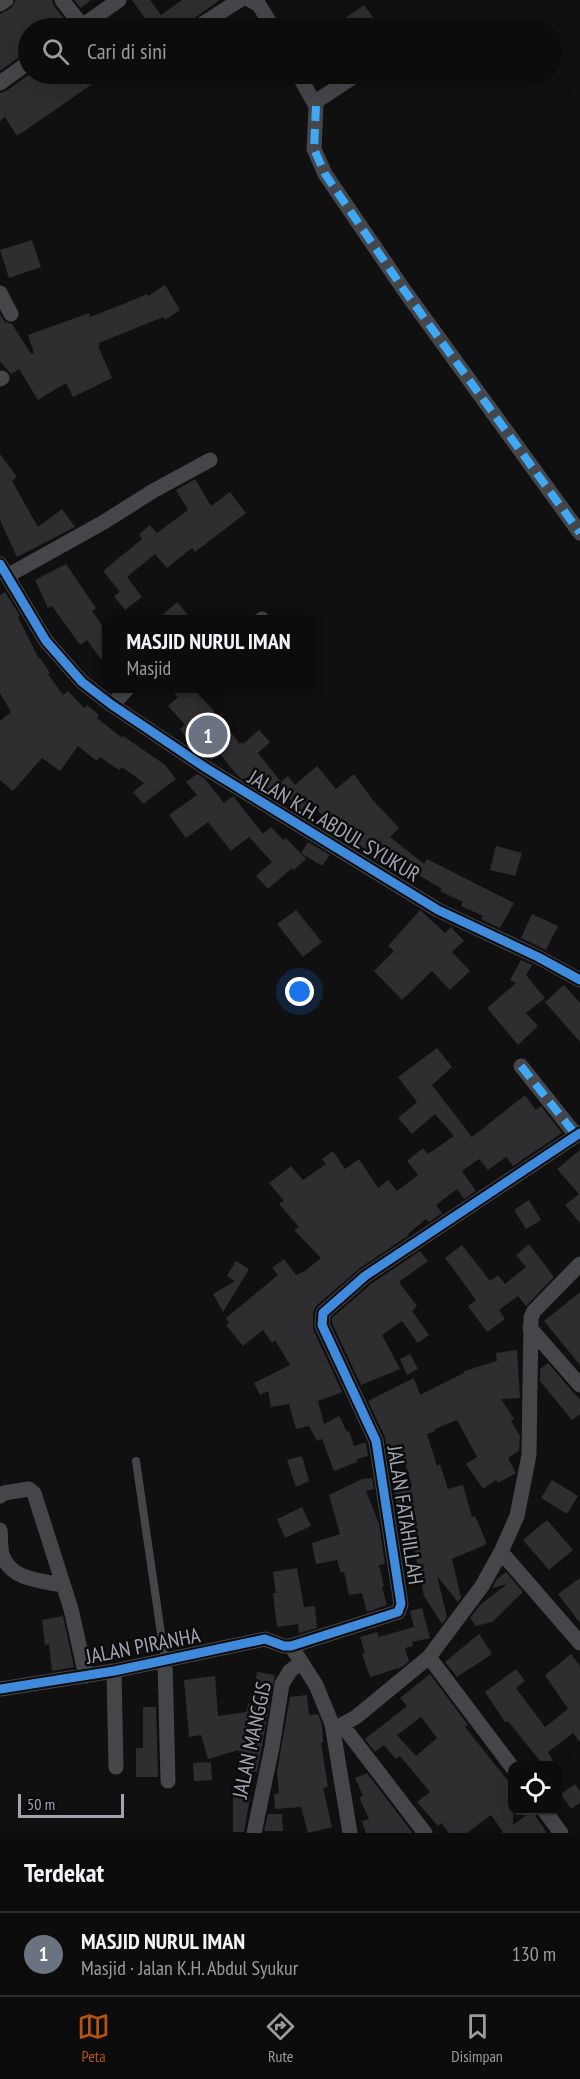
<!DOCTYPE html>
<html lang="id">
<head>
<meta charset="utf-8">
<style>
  :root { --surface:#0c0c0d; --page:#151516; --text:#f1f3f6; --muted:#9a9b9d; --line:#2c2c2e; --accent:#b45309 }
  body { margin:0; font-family:"PT Sans Narrow",sans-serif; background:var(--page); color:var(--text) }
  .controls { position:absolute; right:18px; bottom:18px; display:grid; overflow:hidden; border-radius:12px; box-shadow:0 6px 24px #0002 }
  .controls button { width:54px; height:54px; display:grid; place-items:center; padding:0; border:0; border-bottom:2px solid var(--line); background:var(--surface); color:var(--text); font:30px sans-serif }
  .scale { position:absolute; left:18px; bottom:15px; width:106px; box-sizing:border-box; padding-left:6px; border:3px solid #a0a4b3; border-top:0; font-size:16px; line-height:21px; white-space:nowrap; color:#a0a4b3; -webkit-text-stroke:4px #0b0b0c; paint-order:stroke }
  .you { position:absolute; left:300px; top:992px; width:21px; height:21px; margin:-15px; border:4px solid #fff; border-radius:50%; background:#1a73e8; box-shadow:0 0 0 9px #1a73e833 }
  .badge { display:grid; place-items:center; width:39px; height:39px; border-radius:50%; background:var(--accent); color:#fff; font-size:20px; font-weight:700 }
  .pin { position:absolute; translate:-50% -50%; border:3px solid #fff; box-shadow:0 2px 6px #0006 }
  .popup { position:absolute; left:102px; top:615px; width:213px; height:78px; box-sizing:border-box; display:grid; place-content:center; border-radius:12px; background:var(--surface); filter:drop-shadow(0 2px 4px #0005); font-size:20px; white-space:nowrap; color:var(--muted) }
  .popup b { font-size:22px; color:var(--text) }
  .popup::after { content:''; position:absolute; left:50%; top:100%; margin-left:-12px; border:12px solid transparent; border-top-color:var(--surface) }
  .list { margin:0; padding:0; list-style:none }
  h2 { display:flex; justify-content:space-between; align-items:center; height:78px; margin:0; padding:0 24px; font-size:26px }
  h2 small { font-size:20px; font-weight:400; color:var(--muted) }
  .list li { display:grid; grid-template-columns:39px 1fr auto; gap:18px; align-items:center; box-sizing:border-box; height:84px; padding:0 24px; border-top:2px solid var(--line) }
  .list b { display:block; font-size:22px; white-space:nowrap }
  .list p { margin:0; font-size:20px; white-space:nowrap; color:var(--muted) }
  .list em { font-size:20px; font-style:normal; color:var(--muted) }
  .icon { flex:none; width:33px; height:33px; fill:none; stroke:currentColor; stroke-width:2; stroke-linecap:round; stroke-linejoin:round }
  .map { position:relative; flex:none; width:580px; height:1833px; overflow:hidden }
  .search { position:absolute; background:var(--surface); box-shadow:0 6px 24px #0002; left:18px; right:18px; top:18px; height:66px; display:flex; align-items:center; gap:15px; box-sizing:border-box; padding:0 21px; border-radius:33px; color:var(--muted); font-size:22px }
  .sheet { height:162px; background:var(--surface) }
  nav { display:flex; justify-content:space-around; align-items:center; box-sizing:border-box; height:84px; border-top:2px solid var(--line); background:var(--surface); font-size:16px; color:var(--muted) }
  nav a { display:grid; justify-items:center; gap:3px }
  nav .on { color:var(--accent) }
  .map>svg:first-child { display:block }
  .building { fill:#2e2e30; fill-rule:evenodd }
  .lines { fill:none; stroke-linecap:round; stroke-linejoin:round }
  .service { stroke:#45464a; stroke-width:8 }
  .minor { stroke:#45464a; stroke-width:15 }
  .quiet { stroke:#3fa9f5; stroke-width:8; stroke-dasharray:15 8; stroke-linecap:butt }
  .cycleway-casing { stroke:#0b0b0c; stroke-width:13 }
  .cycleway { stroke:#408adc; stroke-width:9 }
  .labels { text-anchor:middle; stroke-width:5; stroke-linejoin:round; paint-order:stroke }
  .street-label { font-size:21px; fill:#a0a4b3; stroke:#0b0b0c }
</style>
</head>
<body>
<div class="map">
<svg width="580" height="1833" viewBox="0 0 580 1833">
  <rect width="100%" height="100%" fill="#101011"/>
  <path class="building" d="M16 0H52L54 6 66 21 56 28H28V53L22 55 0 71V14L11 8Z
    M74 0H91L81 8Z
    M132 0H150L161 15 182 0H220L180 28H152Z
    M364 5 377 23 369 28H331Z
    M30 74H107L17 136 5 117 0 121V93L6 91Z
    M32 240 41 267 9 278 0 250Z
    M165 285 180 310 165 320 163 317 99 343 100 345 98 346 112 378 73 397 66 383 38 400 19 369 11 374 0 361V314L5 322 12 324 31 354 34 353 28 335 89 313 90 317 121 305 147 294 148 296Z
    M0 454 17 477 12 481 38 527 62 509 75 527 17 557 0 520Z
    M195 479 211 506 230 492 246 513 195 552 192 548 167 568 155 554 127 577 142 597 125 610 114 596 120 592 103 571 142 539 139 534 150 525 157 533 188 510 176 490Z
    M66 564 96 608 92 611 106 631V666L87 640 80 645 52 606 48 608 35 580Z
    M5 592 20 616 18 617 39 659 40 658 50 673 48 674 63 695 68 691 84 708 87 705 99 715 97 718 122 738 123 736 164 764 176 779 143 804 133 792 144 783 122 767 119 770 100 757 97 761 78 746 60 771 42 758 13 791 0 780V721L11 712 0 693V595Z
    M177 602 192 620H157Z
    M169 688H217L204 699 240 744 242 742 243 744 259 730 270 742 258 753 281 782 288 776 295 785 317 766 336 789 354 774 372 799 399 828 390 837 424 864 427 859 514 903 500 928 481 919 483 916 461 906 463 902 440 891 442 889 401 864 395 872 369 856 344 828 338 833 313 805 301 814 288 797 281 803 274 798 259 779 252 785 238 776 220 754 212 760 195 749 180 729 185 725 168 706 178 697Z
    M197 774 204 778 224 803 233 796 263 834 271 827 283 840 286 838 306 859 294 870 292 868 268 889 256 876 272 862 249 837 231 851 208 822 186 838 169 815 197 795 186 782Z
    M308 842 330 855 322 866 301 853Z
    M496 846 522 853 515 876 490 870Z
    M296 910 322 942 303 957 277 924Z
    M420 910 445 933 451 927 464 941 452 952 470 971 450 990 432 971 402 1000 374 971 394 951 388 946Z
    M532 914 558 926 546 950 521 938Z
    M521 960 532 965 526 975 545 998 526 1013 538 1026 518 1045 487 1008 516 983 510 980Z
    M564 985 580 1003V1042L545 1002Z
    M437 1048 452 1067 432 1085 472 1137 525 1095 536 1110 541 1106 562 1133 513 1166 506 1157 488 1170 479 1159 462 1171 476 1191 464 1199 457 1189 436 1205 442 1213 429 1222 426 1219 408 1234 409 1235 360 1268 316 1306 313 1312V1329L342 1392 318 1401 324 1424 339 1416 347 1432 349 1431 354 1446 366 1442 368 1456 357 1459V1462L334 1471 322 1439 317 1441 309 1426 296 1429 289 1404 271 1407 268 1391 260 1395 254 1383 290 1365 275 1340 272 1343 263 1330 243 1346 226 1325 229 1323 226 1318 278 1275 272 1268 284 1259 296 1275 305 1271 321 1258 294 1230 299 1227 279 1204 284 1201 269 1183 291 1166 303 1180 326 1164 322 1159 333 1151 345 1169 359 1159 378 1188 388 1180 397 1191 418 1175 407 1161 423 1148 428 1154 454 1136 435 1114 412 1134 398 1118 417 1102 398 1077Z
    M580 1150V1223L565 1205 579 1194 557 1169Z
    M529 1200 541 1220 526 1229 514 1210Z
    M529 1244 554 1277 526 1306 518 1296 499 1310 505 1319 487 1332 468 1306 476 1300 445 1258 462 1245 490 1281 498 1275 505 1284 526 1267 516 1255Z
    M420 1251 428 1261 399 1282 417 1306 412 1311 429 1335 418 1343 402 1321 382 1335 400 1369 361 1385 332 1323V1318L371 1284Z
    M236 1261 249 1269 223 1312 213 1294 235 1281 227 1276Z
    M580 1292V1365L544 1321Z
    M517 1350 520 1398 501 1399 514 1419 511 1421 520 1436 519 1451 508 1458 516 1473 498 1483 496 1480 483 1489 466 1464 477 1457 457 1420 435 1429V1431L427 1434 437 1466 440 1464 448 1489 463 1485 472 1517 475 1516 487 1544 452 1559 461 1598 458 1602 437 1576 447 1617 442 1624 424 1596 409 1525 401 1526 396 1504 394 1491 412 1486 405 1463 390 1468 385 1437 368 1401 414 1378 420 1395 464 1373V1371L497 1361 496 1353Z
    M410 1354 418 1369 407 1375 400 1359Z
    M548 1363 580 1400V1414L572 1420 540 1381V1369Z
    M302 1456 309 1481 296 1487 287 1460Z
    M372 1478 374 1489 366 1491 379 1524 385 1564 379 1565 384 1586 382 1587 387 1605 367 1612 362 1593 349 1595 344 1572 341 1573 337 1560 316 1564 312 1543 340 1534 329 1495 362 1479Z
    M552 1480 578 1496 567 1514 541 1498Z
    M302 1507 311 1526 285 1538 277 1519Z
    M547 1520 573 1550 549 1570 523 1540Z
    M297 1568 304 1607 315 1606 317 1628 299 1633 298 1624 277 1627 273 1593H276L273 1572Z
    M506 1572 523 1592 492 1622 476 1626 470 1618 480 1605 507 1584 492 1588 497 1579Z
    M580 1578V1623L558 1594Z
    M422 1608 430 1638 412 1642 413 1646 405 1648 409 1661 402 1667 370 1677 362 1654 365 1653 360 1637 377 1632 379 1637 414 1627 410 1611Z
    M63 1616 74 1667 52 1671 49 1644 45 1645 42 1620Z
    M479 1634 492 1654 457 1677 445 1662Z
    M571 1654 580 1666V1742L573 1733 548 1752 556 1766H544L508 1721 505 1722 485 1692 516 1669 525 1681 516 1688 545 1727 568 1709 545 1675Z
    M257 1672 275 1675 262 1745 257 1772 238 1771 239 1750 208 1759 201 1735 189 1737 184 1680 215 1676 218 1716 247 1712 248 1704 252 1705Z
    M430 1674 468 1725 465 1727 513 1787V1825L532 1811 547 1833H502L503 1832 491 1815 467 1833H449L441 1823 438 1826 417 1802 430 1792 400 1756 396 1759 384 1745 375 1752 365 1739 407 1706 400 1698ZM421 1717 437 1738 416 1756 397 1735Z
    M307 1695 309 1715 318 1714 322 1725 323 1743H321L328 1787 323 1788 332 1827 308 1833 301 1807 275 1809 274 1794 279 1793 277 1772 290 1697Z
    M143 1707H156L158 1777H136V1748H143Z
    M211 1762 212 1780 194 1781 193 1763Z
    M367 1773 411 1831 412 1833H366L362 1821 369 1819 359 1797 363 1796 355 1778Z
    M575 1784 580 1791V1803L571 1809 561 1794Z
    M233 1797H250L244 1832H233Z
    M268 1814H282L283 1831H264Z"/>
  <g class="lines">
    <path class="service" d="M136 1461 165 1661"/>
    <path class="minor" d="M62 0 84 28
      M250 0 259 5 273 28
      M0 4 6 0
      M79 28 119 0
      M196 28 240 0
      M119 74 123 76 127 74
      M298 74 316 106 314 149 325 174 404 290 580 533
      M0 83 28 63
      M315 102 358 74
      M0 293 11 314
      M0 379 2 378
      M0 564 46 641 82 682 112 705 206 768 438 910 538 957 580 980
      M7 576 104 522 153 491 210 460
      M261 620 262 619
      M112 705 128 688
      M521 1066 576 1135
      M530 1328 580 1385
      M0 1496 4 1493 29 1489 34 1493 71 1609 86 1676
      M0 1530C1 1537 0 1547 2 1554 10 1580 41 1581 63 1585
      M501 1552 580 1643
      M291 1646 316 1685 332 1724 350 1833
      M429 1657 512 1767
      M165 1661 168 1781
      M114 1671 116 1767
      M0 1689 114 1671 265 1639 284 1646H291L398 1612 401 1604 376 1441 322 1325 323 1313 365 1276 580 1133
      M343 1726 425 1833
      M334 1729 356 1717 429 1657 482 1586 501 1552 517 1516 529 1455 531 1318 534 1311 580 1264
      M544 1810 561 1833
      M254 1833 272 1747 282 1684 290 1671 301 1662"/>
    <path class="quiet" d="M316 106 314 149 325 174 404 290 580 533
      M521 1066 576 1135"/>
    <g class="cycleway-casing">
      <path id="cycleway" d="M0 564 46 641 82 682 112 705 206 768 438 910 538 957 580 980
        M0 1689 114 1671 265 1639 284 1646H291L398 1612 401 1604 376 1441 322 1325 323 1313 365 1276 580 1133"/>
    </g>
    <use href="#cycleway" class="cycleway"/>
  </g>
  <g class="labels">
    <g class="street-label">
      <text transform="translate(334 826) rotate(31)" y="7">JALAN K.H. ABDUL SYUKUR</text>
      <text transform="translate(405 1515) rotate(81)" y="7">JALAN FATAHILLAH</text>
      <text transform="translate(143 1646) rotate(-11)" y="7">JALAN PIRANHA</text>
      <text transform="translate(252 1740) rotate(-78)" y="7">JALAN MANGGIS</text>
    </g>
  </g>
</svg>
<div class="controls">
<button><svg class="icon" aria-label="locate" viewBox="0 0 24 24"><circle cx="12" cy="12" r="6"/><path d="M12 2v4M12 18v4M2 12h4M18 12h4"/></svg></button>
</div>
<div class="scale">50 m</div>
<div class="you"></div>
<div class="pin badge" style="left:208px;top:735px;background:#6b7280">1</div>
<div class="popup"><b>MASJID NURUL IMAN</b>Masjid</div>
<div class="search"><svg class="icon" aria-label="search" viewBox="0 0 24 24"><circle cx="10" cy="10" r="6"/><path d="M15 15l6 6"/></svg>Cari di sini</div>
</div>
<section class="sheet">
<h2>Terdekat<small></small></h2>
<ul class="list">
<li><span class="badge" style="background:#6b7280">1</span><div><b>MASJID NURUL IMAN</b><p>Masjid · Jalan K.H. Abdul Syukur</p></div><em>130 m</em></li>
</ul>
</section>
<nav>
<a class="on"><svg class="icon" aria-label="map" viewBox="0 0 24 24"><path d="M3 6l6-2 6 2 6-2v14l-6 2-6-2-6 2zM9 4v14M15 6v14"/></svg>Peta</a>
<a><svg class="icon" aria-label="directions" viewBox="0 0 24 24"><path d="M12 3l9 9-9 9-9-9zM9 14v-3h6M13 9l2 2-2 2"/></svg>Rute</a>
<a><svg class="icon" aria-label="saved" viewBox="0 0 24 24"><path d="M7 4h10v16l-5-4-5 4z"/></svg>Disimpan</a>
</nav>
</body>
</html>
